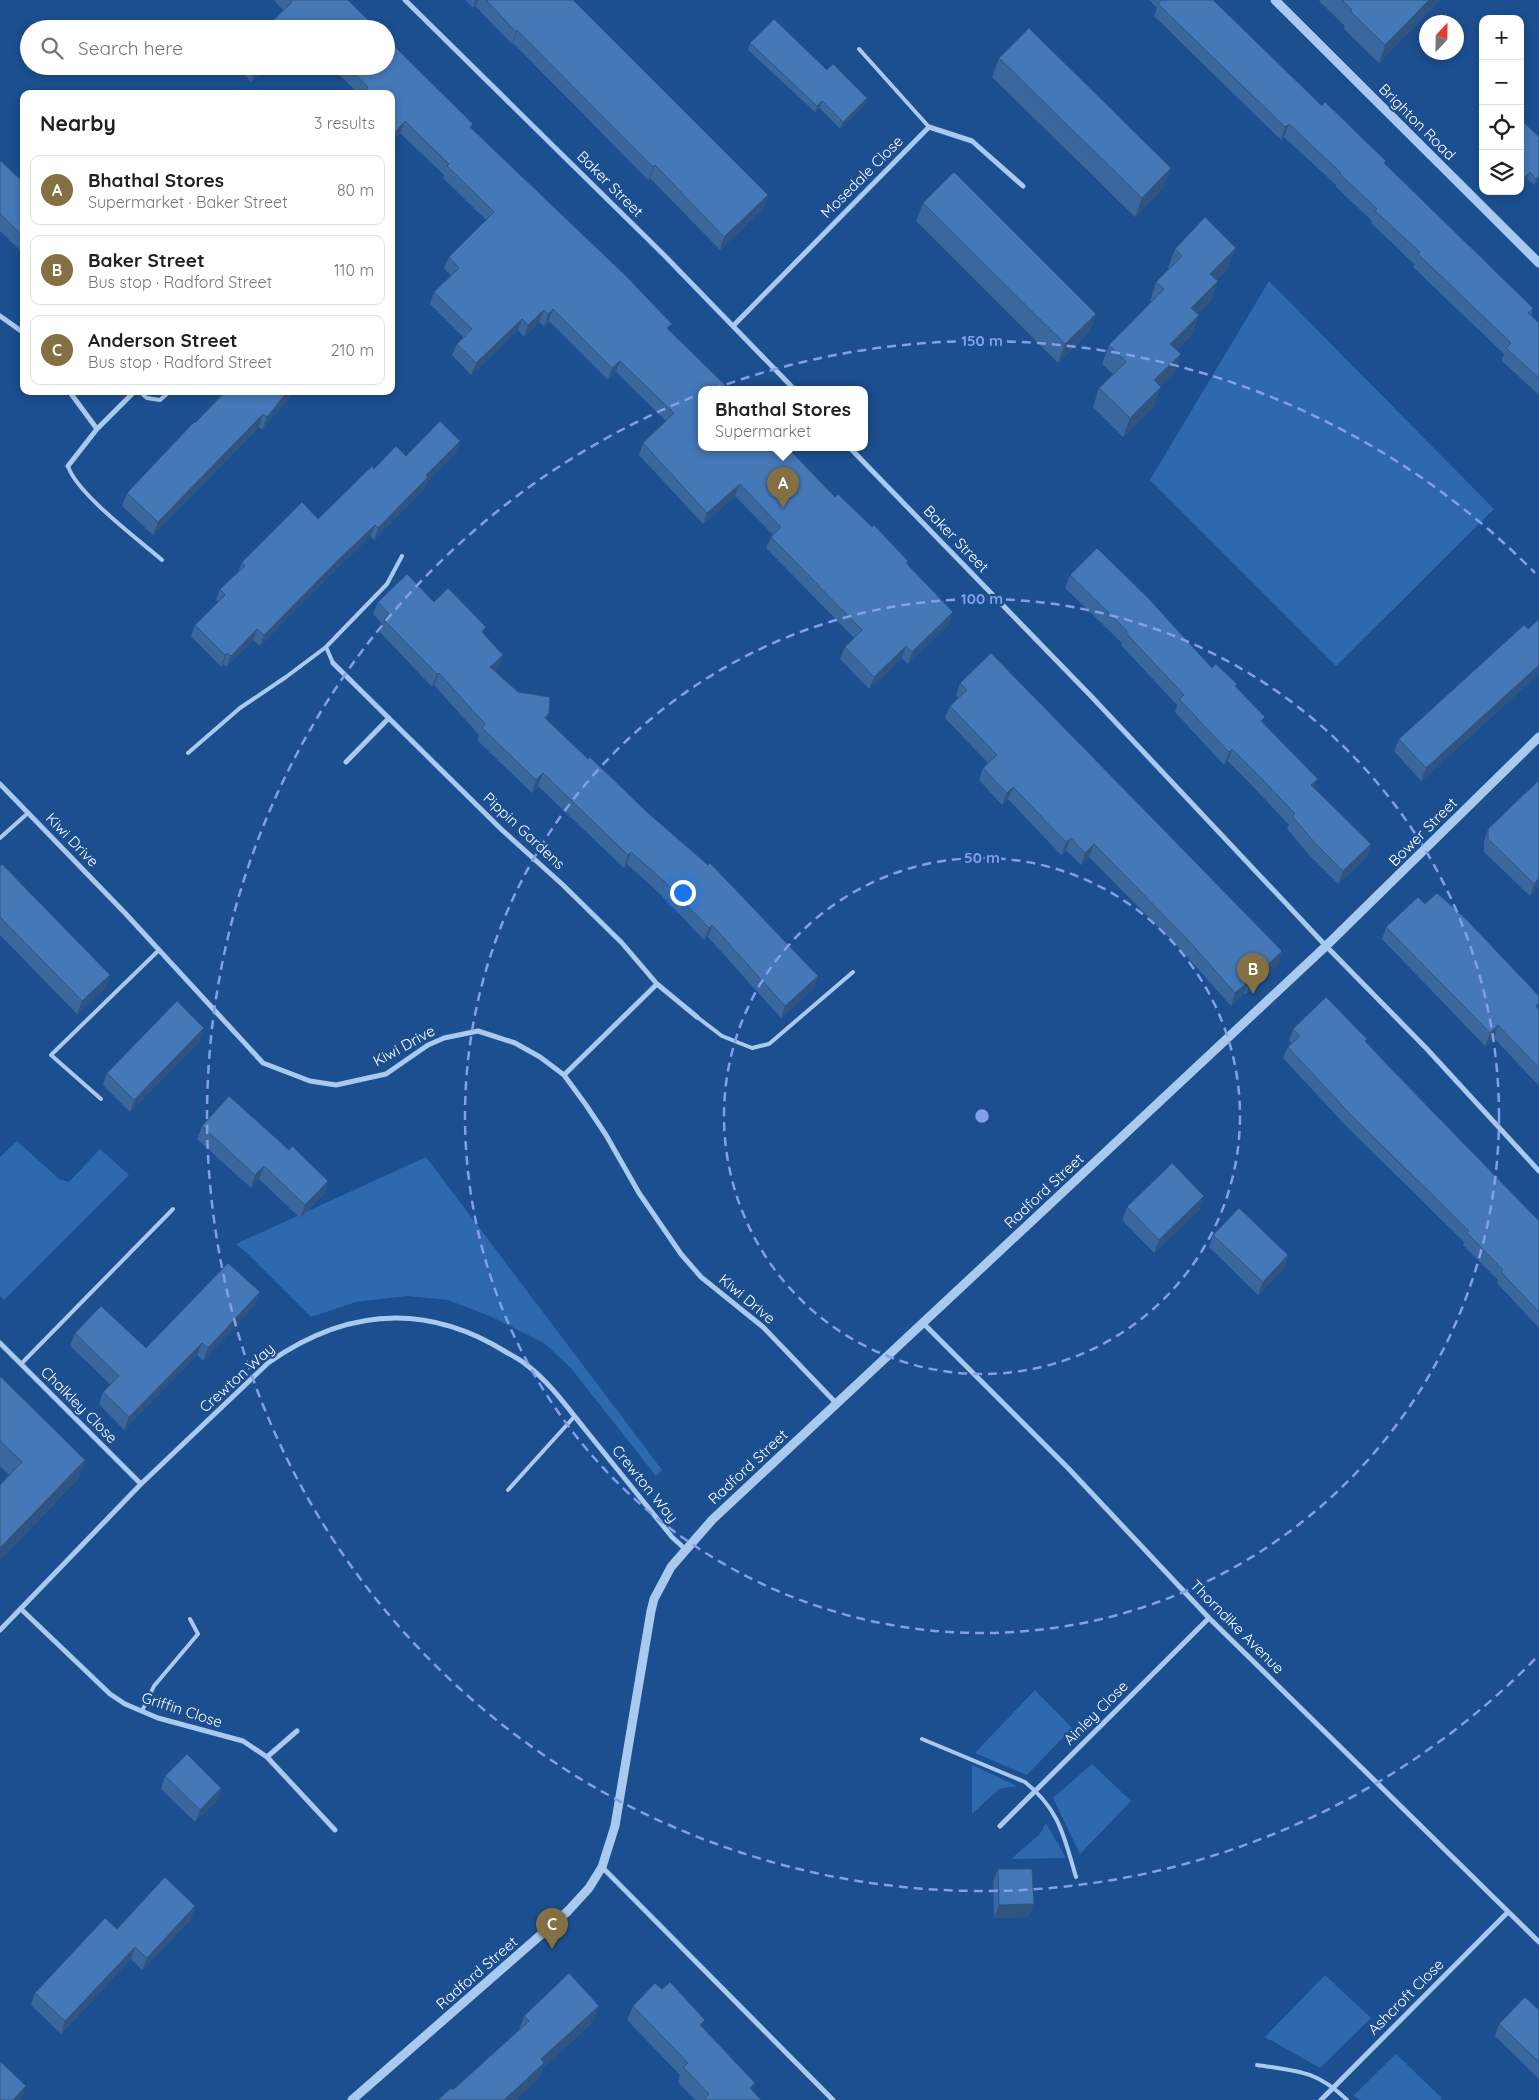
<!DOCTYPE html>
<html lang="en">
<head>
<meta charset="utf-8">
<style>
  :root { --surface:#fff; --page:#f2f2f2; --text:#202124; --muted:#757577; --line:#e0e0e0; --accent:#847042 }
  body { margin:0; font-family:Quicksand,sans-serif; background:var(--page); color:var(--text) }
  .controls { position:absolute; right:15px; top:15px; display:grid; overflow:hidden; border-radius:10px; box-shadow:0 2px 8px #0003 }
  .controls button { width:45px; height:45px; display:grid; place-items:center; padding:0; border:0; border-bottom:1px solid var(--line); background:var(--surface); color:var(--text); font:25px sans-serif }
  .compass { position:absolute; left:1419px; top:15px; width:45px; height:45px; border-radius:50%; background:var(--surface); box-shadow:0 2px 8px #0003; rotate:22deg }
  .you { position:absolute; left:682px; top:892px; width:18px; height:18px; margin:-12px; border:4px solid #fff; border-radius:50%; background:#1a73e8; box-shadow:0 0 0 8px #1a73e833 }
  .badge { display:grid; place-items:center; width:32px; height:32px; border-radius:50%; background:var(--accent); color:#fff; font-size:16px; font-weight:700 }
  .pin { position:absolute; translate:-50% -41px; filter:drop-shadow(0 1px 2px #0008) }
  .pin::after { content:''; position:absolute; top:26px; width:18px; height:15px; background:inherit; clip-path:polygon(0 0,100% 0,50% 100%) }
  .popup { position:absolute; left:698px; top:386px; width:170px; height:65px; box-sizing:border-box; display:grid; place-content:center; border-radius:10px; background:var(--surface); filter:drop-shadow(0 1px 4px #0005); font-size:16px; white-space:nowrap; color:var(--muted) }
  .popup b { font-size:19px; color:var(--text) }
  .popup::after { content:''; position:absolute; left:50%; top:100%; margin-left:-10px; border:10px solid transparent; border-top-color:var(--surface) }
  .list { margin:0; padding:0; list-style:none }
  h2 { display:flex; justify-content:space-between; align-items:center; height:65px; margin:0; padding:0 20px; font-size:21px }
  h2 small { font-size:16px; font-weight:400; color:var(--muted) }
  .list li { display:grid; grid-template-columns:32px 1fr auto; gap:15px; align-items:center; box-sizing:border-box; height:70px; margin:0 10px 10px; padding:0 10px; border:1px solid var(--line); border-radius:10px }
  .list b { display:block; font-size:19px; white-space:nowrap }
  .list p { margin:0; font-size:16px; white-space:nowrap; color:var(--muted) }
  .list em { font-size:16px; font-style:normal; color:var(--muted) }
  .icon { flex:none; width:28px; height:28px; fill:none; stroke:currentColor; stroke-width:2; stroke-linecap:round; stroke-linejoin:round }
  .map { position:relative; flex:none; width:1539px; height:2100px; overflow:hidden }
  .search { position:absolute; background:var(--surface); box-shadow:0 2px 8px #0003; left:20px; top:20px; width:375px; height:55px; display:flex; align-items:center; gap:12px; box-sizing:border-box; padding:0 18px; border-radius:28px; color:var(--muted); font-size:19px }
  .panel { position:absolute; background:var(--surface); box-shadow:0 2px 8px #0003; left:20px; top:90px; width:375px; height:305px; border-radius:10px }
  .map>svg:first-child { display:block }
  .green { fill:#2e69ad }
  .lines { fill:none; stroke-linecap:round; stroke-linejoin:round }
  .service { stroke:#a9c9ee; stroke-width:4 }
  .minor { stroke:#a9c9ee; stroke-width:5 }
  .tertiary { stroke:#a9c9ee; stroke-width:9 }
  .wall { fill:#3a679d }
  .shaded-wall { fill:#305480 }
  .building { fill:#4478b7; stroke:#305480 }
  .ring { fill:none; stroke:#839eea; stroke-width:2.5; stroke-dasharray:9 6 }
  .labels { text-anchor:middle; stroke-width:4.5; stroke-linejoin:round; paint-order:stroke }
  .street-label { font-size:15px; fill:#fff; stroke:#1b4f8f }
  .centre { fill:#839eea; stroke:#1b4f8f; stroke-width:2.5 }
  .ring-label { font-size:15px; text-anchor:middle; font-weight:bold; fill:#839eea; stroke:#1b4f8f; stroke-width:4.5; stroke-linejoin:round; paint-order:stroke }
</style>
</head>
<body>
<div class="map">
<svg width="1539" height="2100" viewBox="0 0 1539 2100">
  <rect width="100%" height="100%" fill="#1b4f8f"/>
  <path class="green" d="M1269 281 1494 509 1336 666 1150 480Z
    M17 1141 59 1179 69 1182 100 1149 129 1175 4 1300 0 1296V1157Z
    M426 1157 662 1470 656 1476 570 1367 544 1343 492 1317 448 1300 407 1296 356 1302 311 1317 248 1254 236 1244Z
    M1035 1690 1072 1728 1027 1775 975 1753Z
    M1092 1764 1131 1801 1080 1854 1053 1798Z
    M972 1765 1017 1786 999 1789 972 1814Z
    M1046 1823 1066 1858 1011 1859 1039 1835Z
    M1325 1975 1371 2018 1320 2068 1265 2037Z
    M1396 2054 1442 2098 1440 2100H1360L1353 2096Z"/>
  <g class="lines">
    <path class="service" d="M859 49 929 127
      M139 391 147 398 160 400 170 391
      M68 466C76 493 139 540 162 560
      M333 663 326 647 387 584 402 556
      M188 753 240 708 286 677 326 647
      M0 838 28 813
      M697 1017 722 1036 752 1048 769 1044 853 972
      M101 1099 51 1055 159 950
      M21 1364 173 1209
      M508 1490 574 1417
      M142 1711 154 1686 198 1634 190 1619
      M922 1739 1025 1782C1060 1810 1064 1837 1076 1877
      M1257 2065C1297 2071 1316 2070 1347 2100"/>
    <path class="minor" d="M405 0 663 254 794 389
      M0 316 24 333
      M733 326 929 127 972 141 1023 186
      M69 391 97 429
      M849 447 1090 695 1326 946 1426 1048 1539 1171
      M68 466 97 429 135 391
      M333 663 501 829 563 885 622 943 657 984 697 1017
      M346 762 389 718
      M0 784 125 913 263 1063 310 1081 336 1085 386 1074 428 1045 444 1038 478 1031 515 1043 540 1057 564 1075 586 1105 606 1135 639 1193 681 1254 701 1277 763 1327 836 1403
      M564 1075 657 984
      M923 1323 1068 1468 1209 1618 1539 1942
      M0 1343 141 1484
      M21 1609 110 1694 125 1704 158 1718 243 1741 267 1757 335 1830
      M0 1630 141 1484 268 1363C345 1309 425 1302 506 1352 513 1356 521 1360 528 1366 549 1382 567 1407 584 1428 613 1464 643 1501 672 1537L685 1549
      M267 1757 297 1731
      M1000 1826 1209 1618
      M602 1867 833 2100
      M1321 2100 1508 1912"/>
    <path class="tertiary" d="M1275 0 1539 263
      M352 2100 568 1911 589 1888 602 1867 615 1826 651 1611 654 1599 671 1567 712 1520 1326 946 1539 737"/>
  </g>
  <path class="wall" d="M274 0H348L283 10Z
    M465 0H573L764 208 720 250 650 178 648 180 513 43 512 44 475 6 473 8Z
    M1149 0H1213L1322 106 1386 161 1385 164 1533 308 1531 315 1539 323V395L1502 361 1504 354 1413 267 1414 264 1371 223 1372 221 1336 187V185L1284 137 1281 140 1154 16 1157 8Z
    M1320 0H1440L1379 63 1344 29 1345 26 1319 1Z
    M750 43 827 70 867 98 865 104 840 129 820 108 815 112 748 50Z
    M999 58 1164 187 1135 217 992 77Z
    M237 66H269L251 82Z
    M330 66H386L471 128 670 331 835 497 872 527 908 561 907 564 949 624 908 664 902 658 869 689 840 659 845 647 854 638 766 548 771 537 773 535 735 496 703 524 639 455 643 443 666 421 616 372 608 380 549 321 544 326 539 322 524 337 518 330 471 375 452 355 457 344 463 337 430 304 434 292 451 276 444 268 449 257 486 220 443 178 444 175 400 133 391 143V94H359Z
    M1520 119 1539 180 1534 185 1527 179 1521 185 1520 184Z
    M0 163 24 183V254L0 231Z
    M923 203 1096 314 1089 332 1058 363 916 221Z
    M1175 249 1229 267 1216 280 1218 281 1211 300 1197 314 1192 334 1177 350 1174 373 1160 386 1154 406 1123 437 1093 407 1099 388 1113 374 1102 364 1109 345 1151 302 1150 301 1156 282 1169 269 1168 268Z
    M226 391H292L291 395 262 430 259 427 153 535 122 506 127 493Z
    M460 441 456 452 428 480 424 489 374 540 371 536 335 570 260 646 253 640 226 667 223 664 221 667 191 636 195 625 218 602 216 600 220 589 238 572 242 562 318 519 374 469 406 456Z
    M1070 575 1237 684 1236 687 1314 788 1371 844 1367 857 1338 884 1310 856 1287 829 1289 825 1260 794 1228 761 1224 765 1175 712 1177 705 1121 645 1122 643 1065 588Z
    M378 602H434L484 634 499 667 495 671 818 976 814 988 781 1018 708 937 704 940 661 895 627 864 624 868 538 786 532 793 477 740 479 735 434 685 432 687 380 632 382 624 373 614Z
    M1539 619V674L1421 781 1394 751 1399 739 1528 629Z
    M960 683 1282 951 1278 964 1246 994 1244 993 1231 1006 1183 952 1089 857 1081 865 1066 850 1061 855 1008 799 1002 805 979 780 983 768 988 763 945 718 950 706 958 698 956 695Z
    M1488 829 1539 886 1530 896 1484 852V841Z
    M0 866 110 975 105 988 77 1014 0 935Z
    M1425 904 1539 996V1086L1494 1038 1485 1046 1382 939 1386 927Z
    M1293 1029 1366 1042 1539 1221V1328L1497 1283 1498 1280 1463 1245 1464 1242 1346 1126 1283 1058 1288 1047 1291 1043 1289 1041Z
    M200 1041 130 1112 103 1085 107 1073Z
    M202 1126 289 1150 328 1181 324 1194 300 1218 259 1179 251 1188 197 1139Z
    M1127 1207 1200 1209 1154 1253 1122 1220Z
    M1213 1235 1288 1255 1284 1268 1258 1295 1209 1247Z
    M255 1305 203 1361 197 1355 124 1430 99 1404 103 1392 110 1384 70 1346 75 1333 146 1348Z
    M0 1376 85 1460 78 1479 0 1560V1485L9 1475 0 1466Z
    M165 1776 221 1788 217 1801 195 1822 161 1789Z
    M998 1869 1029 1917 994 1918 993 1882Z
    M195 1906 191 1919 142 1970 131 1959 61 2034 31 2005 35 1993 117 1929Z
    M633 2006 703 2027 755 2083 752 2090 761 2100H695L678 2082 680 2075 627 2020Z
    M1539 2010V2079L1495 2036 1499 2024Z
    M524 2016 594 2021 543 2068 539 2078 515 2100H438L453 2090 519 2030Z"/>
  <path class="shaded-wall" d="M476 0H478L475 6 473 8Z
    M1429 0H1440L1379 63 1385 45Z
    M517 30 513 43 512 44 516 32Z
    M260 66H269L251 82 256 70Z
    M867 98 865 104 840 129 843 122Z
    M822 101 820 108 815 112 817 106Z
    M405 121 400 133 391 143V137Z
    M1289 124 1284 137 1281 140 1285 127Z
    M655 165 650 178 648 180 653 167Z
    M1171 168 1164 187 1135 217 1142 198Z
    M1530 172 1527 179 1521 185 1524 178Z
    M1539 176V180L1534 185 1536 179Z
    M768 195 764 208 720 250 724 237Z
    M1236 248 1229 267 1203 293 1210 274Z
    M1218 281 1211 300 1184 327 1191 308Z
    M553 309 549 321 544 326 548 314Z
    M544 310 539 322 524 337 528 325Z
    M1096 314 1089 332 1058 363 1065 344Z
    M1199 315 1192 334 1164 363 1170 344Z
    M522 319 518 330 471 375 476 363Z
    M1181 354 1174 373 1147 399 1154 380Z
    M620 361 616 372 608 380 612 368Z
    M1161 387 1154 406 1123 437 1130 418Z
    M288 391H292L291 395 262 430 267 417Z
    M263 414 259 427 153 535 158 522Z
    M460 441 456 452 428 480 424 489 374 540 378 528 426 475Z
    M740 484 735 496 703 524 707 513Z
    M375 525 371 536 335 570 260 646 264 635 339 559Z
    M953 612 949 624 908 664 912 652Z
    M257 629 253 640 226 667 231 656Z
    M906 646 902 658 869 689 874 677Z
    M227 653 223 664 221 667 225 655Z
    M503 655 499 667 486 679 490 667Z
    M1539 665V674L1421 781 1426 768Z
    M439 673 434 685 432 687 437 674Z
    M1232 749 1228 761 1224 765 1229 752Z
    M543 773 538 786 532 793 536 780Z
    M1318 779 1313 791 1311 785Z
    M1013 787 1008 799 1002 805 1007 793Z
    M1071 838 1066 850 1061 855 1066 842Z
    M1094 844 1089 857 1081 865 1085 853Z
    M1371 844 1367 857 1338 884 1343 871Z
    M631 852 627 864 624 868 628 855Z
    M1539 878V886L1530 896 1534 884Z
    M712 925 708 937 704 940 709 928Z
    M1282 951 1278 964 1246 994 1250 982Z
    M110 975 105 988 77 1014 82 1001Z
    M818 976 814 988 781 1018 785 1006Z
    M1249 981 1244 993 1231 1006 1235 993Z
    M1539 1003V1009L1538 1012 1536 1006Z
    M1498 1025 1494 1038 1485 1046 1490 1033Z
    M204 1028 200 1041 130 1112 134 1100Z
    M264 1166 259 1179 251 1188 255 1175Z
    M328 1181 324 1194 300 1218 305 1205Z
    M1204 1196 1200 1209 1154 1253 1159 1240Z
    M1288 1255 1284 1268 1258 1295 1263 1282Z
    M260 1292 255 1305 203 1361 208 1348Z
    M202 1343 197 1355 124 1430 129 1417Z
    M85 1460 78 1479 0 1560V1548Z
    M221 1788 217 1801 195 1822 200 1810Z
    M1034 1904 1029 1917 994 1918 999 1905Z
    M195 1906 191 1919 142 1970 147 1958Z
    M135 1947 131 1959 61 2034 65 2021Z
    M599 2006 594 2021 543 2068 539 2078 515 2100H504L541 2059Z
    M705 2020 700 2035V2025Z
    M755 2083 749 2098 750 2088Z
    M26 2086 22 2099 21 2100H13Z"/>
  <path class="building" d="M290 0H348L377 29H264L292 2Z
    M486 0H573L768 195 724 237 655 165 653 167 517 30 516 32Z
    M1162 0H1213L1322 106 1325 102 1386 161 1384 163 1533 308 1528 313 1539 323V378L1506 348 1511 343 1418 254 1420 252 1375 211 1377 209 1340 174 1341 173 1289 124 1285 127 1158 4Z
    M1342 0H1429L1385 45 1350 11 1352 10Z
    M774 19 827 70 833 64 867 98 843 122 822 101 817 106 750 43Z
    M1029 28 1171 168 1142 198 999 58Z
    M386 38 473 124 470 127 625 275 672 324 667 328 729 389H702V447H787L835 497 838 494 872 527 874 525 908 561 906 563 953 612 912 652 906 646 874 677 845 647 862 630 771 537 781 527 740 484 707 513 643 443 674 413 620 361 612 368 553 309 548 314 544 310 528 325 522 319 476 363 457 344 472 329 434 292 459 268 449 257 494 212 447 166 449 164 405 121 391 137V94H362L368 87 346 66H386Z
    M252 66H260L256 70Z
    M1520 119 1539 137V176L1536 179 1530 172 1524 178 1520 175Z
    M1 161 24 183V237L0 214V163Z
    M954 172 1096 314 1065 344 923 203Z
    M1205 217 1236 248 1210 274 1218 281 1191 308 1199 315 1170 344 1181 354 1154 380 1161 387 1130 418 1099 388 1126 362 1109 345 1164 289 1156 282 1182 256 1175 249Z
    M226 391H288L267 417 263 414 158 522 127 493 194 422 195 423Z
    M440 421 460 441 426 475 428 477 378 528 375 525 339 559 264 635 257 629 231 656 227 653 225 655 195 625 225 595 220 589 245 566 242 562 302 502 318 519 372 466 374 469 396 446 406 456Z
    M1097 548 1149 599 1212 668 1216 664 1237 684 1235 686 1265 717 1261 721 1318 779 1311 785 1371 844 1343 871 1315 843 1292 816 1295 814 1264 781 1232 749 1229 752 1179 699 1184 695 1126 633 1127 631 1070 575Z
    M407 574 434 602 448 588 486 627 482 632 503 655 490 667 518 692 550 697 549 713 545 718 588 759 590 757 648 813 708 865 710 863 818 976 785 1006 712 925 709 928 665 882 631 852 628 855 543 773 536 780 482 728 485 724 439 673 437 674 384 620 389 614 378 602Z
    M1539 619V665L1426 768 1399 739 1524 625 1528 629Z
    M991 653 1282 951 1250 982 1249 981 1235 993 1188 940 1094 844 1085 853 1071 838 1066 842 1013 787 1007 793 983 768 997 755 950 706 967 690 960 683Z
    M1539 780V878L1534 884 1488 839V829Z
    M2 864 110 975 82 1001 0 917V866Z
    M1437 893 1466 919 1539 996V1003L1536 1006 1539 1010V1068L1498 1025 1490 1033 1386 927 1418 897 1425 904Z
    M1326 997 1367 1039 1365 1041 1394 1072 1539 1221V1312L1501 1272 1503 1270 1467 1233 1469 1231 1350 1114 1288 1047 1300 1036 1293 1029Z
    M177 1001 204 1028 134 1100 107 1073Z
    M229 1096 289 1150 292 1146 328 1181 305 1205 264 1166 255 1175 202 1126Z
    M1172 1163 1204 1196 1159 1240 1127 1207Z
    M1239 1208 1288 1255 1263 1282 1213 1235Z
    M228 1263 260 1292 208 1348 202 1343 129 1417 103 1392 119 1376 75 1333 101 1306 146 1348Z
    M0 1376 85 1460 0 1548V1485L22 1462 0 1441Z
    M187 1754 221 1788 200 1810 165 1776Z
    M998 1869H1032L1034 1904 999 1905Z
    M165 1877 195 1906 147 1958 135 1947 65 2021 35 1993 105 1918 117 1929Z
    M569 1973 599 2006 541 2059 544 2063 504 2100H438L451 2088 453 2090 529 2021 524 2016Z
    M670 1982 705 2020 700 2025 755 2083 750 2088 761 2100H704L709 2094 683 2067 688 2063 633 2006 655 1983 662 1989Z
    M1525 1997 1539 2010V2062L1499 2024Z
    M0 2061 26 2086 13 2100H0Z"/>
  <g class="ring">
    <circle cx="982" cy="1116" r="258"/>
    <circle cx="982" cy="1116" r="517"/>
    <path d="M1535 1659A775 775 0 1 1 1535 573"/>
  </g>
  <g class="labels">
    <g class="street-label">
      <text transform="translate(1417 122) rotate(45)" y="5">Brighton Road</text>
      <text transform="translate(862 177) rotate(-45)" y="5">Mosedale Close</text>
      <text transform="translate(610 184) rotate(45)" y="5">Baker Street</text>
      <text transform="translate(956 539) rotate(46)" y="5">Baker Street</text>
      <text transform="translate(524 831) rotate(43)" y="5">Pippin Gardens</text>
      <text transform="translate(1423 832) rotate(-45)" y="5">Bower Street</text>
      <text transform="translate(72 840) rotate(46)" y="5">Kiwi Drive</text>
      <text transform="translate(404 1046) rotate(-29)" y="5">Kiwi Drive</text>
      <text transform="translate(1044 1191) rotate(-43)" y="5">Radford Street</text>
      <text transform="translate(747 1299) rotate(40)" y="5">Kiwi Drive</text>
      <text transform="translate(237 1378) rotate(-42)" y="5">Crewton Way</text>
      <text transform="translate(79 1405) rotate(45)" y="5">Chalkley Close</text>
      <text transform="translate(748 1467) rotate(-43)" y="5">Radford Street</text>
      <text transform="translate(645 1484) rotate(51)" y="5">Crewton Way</text>
      <text transform="translate(1237 1627) rotate(45)" y="5">Thorndike Avenue</text>
      <text transform="translate(182 1710) rotate(18)" y="5">Griffin Close</text>
      <text transform="translate(1096 1713) rotate(-45)" y="5">Ainley Close</text>
      <text transform="translate(477 1973) rotate(-41)" y="5">Radford Street</text>
      <text transform="translate(1406 1997) rotate(-45)" y="5">Ashcroft Close</text>
    </g>
  </g>
  <circle cx="982" cy="1116" r="8" class="centre"/>
  <g class="ring-label">
    <text x="982" y="346">150 m</text>
    <text x="982" y="604">100 m</text>
    <text x="982" y="863">50 m</text>
  </g>
</svg>
<div class="controls">
<button>+</button>
<button>−</button>
<button><svg class="icon" aria-label="locate" viewBox="0 0 24 24"><circle cx="12" cy="12" r="6"/><path d="M12 2v4M12 18v4M2 12h4M18 12h4"/></svg></button>
<button><svg class="icon" aria-label="layers" viewBox="0 0 24 24"><path d="M12 4l9 5-9 5-9-5zM3 14l9 5 9-5"/></svg></button>
</div>
<svg class="compass" viewBox="-18 -18 36 36"><path d="M0-13l5 13h-10z" fill="#e53935"/><path d="M0 13l5-13h-10z" fill="#757577"/></svg>
<div class="you"></div>
<div class="pin badge" style="left:783px;top:508px">A</div>
<div class="popup"><b>Bhathal Stores</b>Supermarket</div>
<div class="pin badge" style="left:1253px;top:994px">B</div>
<div class="pin badge" style="left:552px;top:1949px">C</div>
<div class="search"><svg class="icon" aria-label="search" viewBox="0 0 24 24"><circle cx="10" cy="10" r="6"/><path d="M15 15l6 6"/></svg>Search here</div>
<section class="panel">
<h2>Nearby<small>3 results</small></h2>
<ul class="list">
<li><span class="badge">A</span><div><b>Bhathal Stores</b><p>Supermarket · Baker Street</p></div><em>80 m</em></li>
<li><span class="badge">B</span><div><b>Baker Street</b><p>Bus stop · Radford Street</p></div><em>110 m</em></li>
<li><span class="badge">C</span><div><b>Anderson Street</b><p>Bus stop · Radford Street</p></div><em>210 m</em></li>
</ul>
</section>
</div>
</body>
</html>
